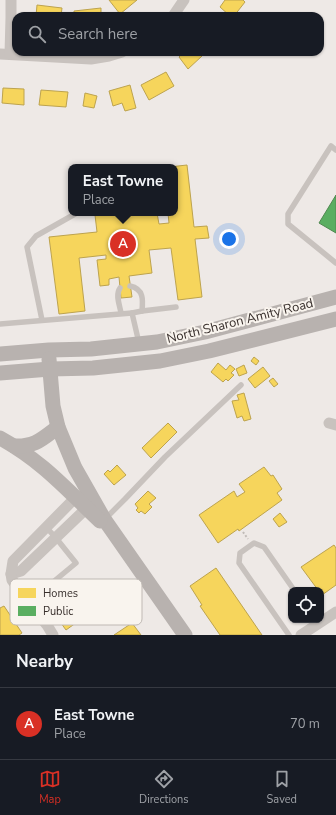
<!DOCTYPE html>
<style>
body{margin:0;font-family:"Nunito Sans",sans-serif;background:#20242c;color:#f1f3f6}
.controls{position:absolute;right:12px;bottom:12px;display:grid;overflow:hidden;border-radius:8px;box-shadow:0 1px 3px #0004}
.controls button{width:36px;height:36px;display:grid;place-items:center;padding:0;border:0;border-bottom:1px solid #363941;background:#171b24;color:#f1f3f6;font:20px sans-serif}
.you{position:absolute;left:229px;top:239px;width:14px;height:14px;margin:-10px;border:3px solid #fff;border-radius:50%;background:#1a73e8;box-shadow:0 0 0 6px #1a73e833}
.badge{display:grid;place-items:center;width:26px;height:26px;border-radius:50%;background:#d93025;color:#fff;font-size:13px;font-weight:700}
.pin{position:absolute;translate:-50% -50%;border:2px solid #fff;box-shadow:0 1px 4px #0006}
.popup{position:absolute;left:68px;top:164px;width:110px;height:52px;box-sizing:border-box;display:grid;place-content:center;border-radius:8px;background:#171b24;filter:drop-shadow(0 1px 3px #0005);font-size:13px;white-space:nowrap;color:#9ea1a6}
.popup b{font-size:15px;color:#f1f3f6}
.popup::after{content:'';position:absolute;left:50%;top:100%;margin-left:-8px;border:8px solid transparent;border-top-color:#171b24}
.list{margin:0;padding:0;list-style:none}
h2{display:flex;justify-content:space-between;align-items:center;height:52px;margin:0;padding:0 16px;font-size:17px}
h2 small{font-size:13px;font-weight:400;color:#9ea1a6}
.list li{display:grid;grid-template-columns:26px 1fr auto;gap:12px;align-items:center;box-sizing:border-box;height:72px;padding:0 16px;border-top:1px solid #363941}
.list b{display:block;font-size:15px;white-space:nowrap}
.list p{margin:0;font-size:13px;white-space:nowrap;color:#9ea1a6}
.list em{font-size:13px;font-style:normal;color:#9ea1a6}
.icon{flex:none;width:22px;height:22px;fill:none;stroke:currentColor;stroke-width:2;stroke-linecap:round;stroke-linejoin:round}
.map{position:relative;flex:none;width:336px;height:635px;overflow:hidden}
.search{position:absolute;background:#171b24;box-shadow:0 1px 3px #0004;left:12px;right:12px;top:12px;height:44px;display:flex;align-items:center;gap:10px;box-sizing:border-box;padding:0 14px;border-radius:12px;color:#9ea1a6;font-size:15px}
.sheet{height:124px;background:#171b24}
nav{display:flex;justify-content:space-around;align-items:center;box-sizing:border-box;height:56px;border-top:1px solid #363941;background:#171b24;font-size:11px;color:#9ea1a6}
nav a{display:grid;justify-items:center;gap:2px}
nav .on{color:#d93025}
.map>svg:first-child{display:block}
</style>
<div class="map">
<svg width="336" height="635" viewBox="0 0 336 635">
<rect width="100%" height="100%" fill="#eee9e6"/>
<g fill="#f6d55c" stroke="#bda34e">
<path d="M109,0H137L120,14Z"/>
<path d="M225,0H243L245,2L234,16H230L220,7Z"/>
<path d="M37,5L62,8L61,16H36Z"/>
<path d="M101,8V16H74V11Z"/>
<path d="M184,52H199L202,56L188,69L179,57Z"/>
<path d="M166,72L174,86L149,100L141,85Z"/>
<path d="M130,85L136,108L125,111L122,103L113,106L109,91Z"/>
<path d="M3,88L24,89V105L2,103Z"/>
<path d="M41,90L68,92L66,107L39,105Z"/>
<path d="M85,93L97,96L94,108L83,106Z"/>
<path d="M187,165L194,227L207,226L209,238L195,239L202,297L178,300L171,248L149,250L152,273L129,276L132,297L121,298L119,277L109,279V285L100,286L97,260L106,259V255L79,258L85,311L59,314L49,237L97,232L95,215L109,213H157L159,224L169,223L168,213H175V167H169Z"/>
<path d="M254,357L259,361L256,365L251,361Z"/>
<path d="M218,363L226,370L230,365L235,369L231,373L234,375L228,381L226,379L223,382L211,372Z"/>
<path d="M244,365L247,373L239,376L236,369Z"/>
<path d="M263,367L270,376L255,388L248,379Z"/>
<path d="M273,378L278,384L274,387L269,381Z"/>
<path d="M244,393L251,419L244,421L242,416L237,418L232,401L239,400L237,395Z"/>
<path d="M168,423L177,432L151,458L142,448Z"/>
<path d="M117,465L126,475L114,485L104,474L108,470L110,472Z"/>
<path d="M264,467L271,476L273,475L282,489L277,493L282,500L239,531L238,529L218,543L199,515L234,491L237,497L245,492L239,484Z"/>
<path d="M148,491L156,498L149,504L152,507L145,514L141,511L139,513L136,510L138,508L135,504Z"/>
<path d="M280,513L287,522L279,527L273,519Z"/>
<path d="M334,545L336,548V585L322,595L321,590H318L301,567Z"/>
<path d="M216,568L262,635H220L200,606L202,605L190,586Z"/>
<path d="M94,581L108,599L87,615L73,596Z"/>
<path d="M73,596L87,615L66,630L53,612Z"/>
<path d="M4,606L22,633L19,635H0V608Z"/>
<path d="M132,623L141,635H114Z"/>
</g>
<path fill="#5aae61" stroke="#508851" d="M336,195V233L319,223Z"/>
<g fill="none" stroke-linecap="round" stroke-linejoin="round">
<path stroke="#c0bbb7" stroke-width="2" stroke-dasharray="2 2" stroke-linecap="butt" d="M243,532L248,539"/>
<g stroke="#c8c2be" stroke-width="5.5">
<path d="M336,150L331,146L288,214V224L336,263"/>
<path d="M130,286C144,289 143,300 142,311L132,313"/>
<path d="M120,288C115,295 120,306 121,313"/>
<path d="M142,311L176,307"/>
<path d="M42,320L27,247L36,236L75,214"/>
<path d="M0,324L132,313L139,343"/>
<path d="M105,519L125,499L165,457L241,385"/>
<path d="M29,602L76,563L56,538L46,527"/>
<path d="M289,635L239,563L240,553L254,543L264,547L294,590"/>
</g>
<g stroke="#c8c2be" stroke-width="11">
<path d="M173,16L184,0"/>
<path d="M0,54L91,59L109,56L122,52"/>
<path d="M10,54L11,18V0"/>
<path d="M329,423L336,425"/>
<path d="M11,574L21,571L91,504"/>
<path d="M53,635L47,625L12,580L11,574L13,561L76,497"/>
<path d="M301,635L336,612"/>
</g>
<g stroke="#b8b2af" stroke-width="15">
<path d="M0,354L49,350L91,349L157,342L205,332L336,297"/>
<path d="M49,359L53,406L58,427L75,468L104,519L185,635"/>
<path d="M0,373L50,369L93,368L160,361L209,351L336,319"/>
<path d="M0,438C42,461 66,489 100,521"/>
<path d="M14,446C35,447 42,439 58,427"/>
</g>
</g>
<g text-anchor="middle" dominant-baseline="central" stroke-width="4" stroke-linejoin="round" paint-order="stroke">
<g font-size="13" fill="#382f2c" stroke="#f9f4ee">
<text transform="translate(240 321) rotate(-14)">North Sharon Amity Road</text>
</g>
</g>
<rect x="10" y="579" width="132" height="46" rx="6" fill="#f9f4ee" stroke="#bfb9b4" stroke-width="1"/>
<rect x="18" y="588" width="18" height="10" fill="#f6d55c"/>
<rect x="18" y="606" width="18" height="10" fill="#5aae61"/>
<g font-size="11" fill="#382f2c">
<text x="43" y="597">Homes</text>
<text x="43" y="615">Public</text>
</g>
</svg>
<div class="controls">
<button><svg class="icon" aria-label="locate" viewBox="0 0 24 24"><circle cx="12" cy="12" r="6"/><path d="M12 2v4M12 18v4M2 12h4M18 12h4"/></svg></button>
</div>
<div class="you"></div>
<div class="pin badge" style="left:123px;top:244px">A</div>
<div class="popup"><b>East Towne</b>Place</div>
<div class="search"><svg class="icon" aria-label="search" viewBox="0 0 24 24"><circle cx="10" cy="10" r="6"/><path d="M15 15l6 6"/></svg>Search here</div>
</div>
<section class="sheet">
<h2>Nearby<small></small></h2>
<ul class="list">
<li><span class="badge">A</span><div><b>East Towne</b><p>Place</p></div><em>70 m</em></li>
</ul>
</section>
<nav>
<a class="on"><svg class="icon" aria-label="map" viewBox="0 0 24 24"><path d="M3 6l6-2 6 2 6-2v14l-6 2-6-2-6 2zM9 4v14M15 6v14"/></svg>Map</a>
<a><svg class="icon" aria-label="directions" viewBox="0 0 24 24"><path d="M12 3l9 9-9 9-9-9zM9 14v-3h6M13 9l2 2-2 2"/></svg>Directions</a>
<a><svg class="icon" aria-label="saved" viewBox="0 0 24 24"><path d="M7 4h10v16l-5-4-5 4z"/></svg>Saved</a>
</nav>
